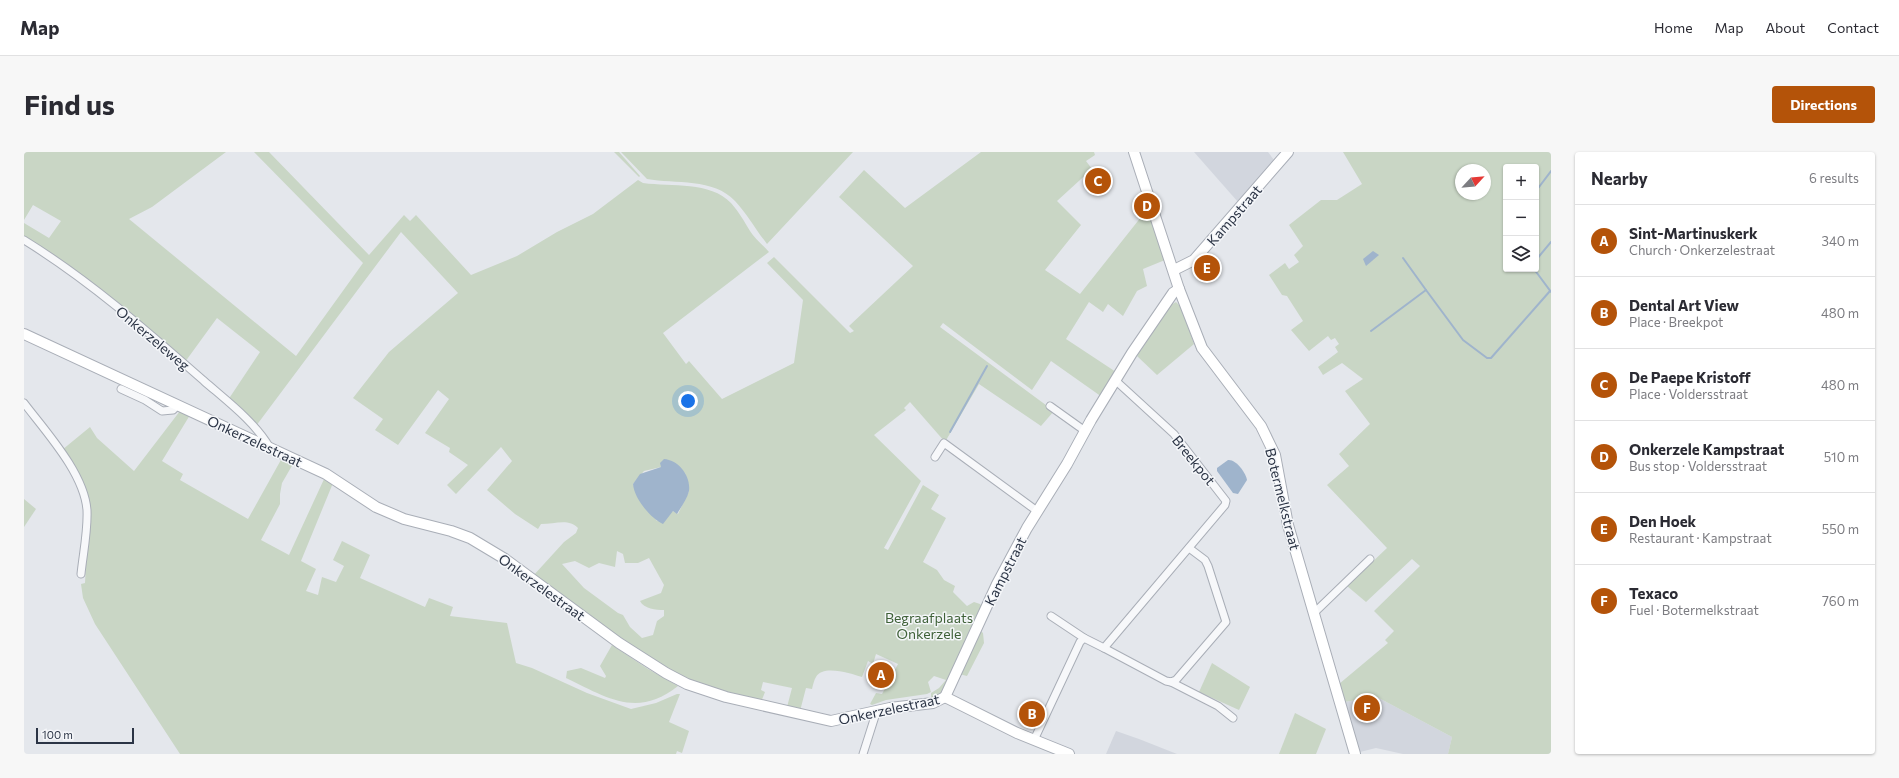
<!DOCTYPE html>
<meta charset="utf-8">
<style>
body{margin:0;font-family:Commissioner,sans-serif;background:#f7f7f7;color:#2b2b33}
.controls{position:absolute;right:12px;top:12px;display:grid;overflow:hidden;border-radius:4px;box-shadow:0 1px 3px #0004}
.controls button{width:36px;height:36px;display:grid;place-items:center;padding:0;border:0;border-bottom:1px solid #e1e1e2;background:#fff;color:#2b2b33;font:20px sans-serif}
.compass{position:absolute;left:1431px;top:12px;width:36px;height:36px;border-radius:50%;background:#fff;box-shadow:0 1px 3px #0004;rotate:64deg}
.scale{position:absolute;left:12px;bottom:10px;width:98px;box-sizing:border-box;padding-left:4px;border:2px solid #2b3445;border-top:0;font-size:11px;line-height:14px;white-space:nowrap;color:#2b3445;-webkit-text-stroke:3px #f4f6f9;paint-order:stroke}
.you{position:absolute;left:664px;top:249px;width:14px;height:14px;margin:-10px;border:3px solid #fff;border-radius:50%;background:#1a73e8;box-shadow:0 0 0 6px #1a73e833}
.badge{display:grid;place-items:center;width:26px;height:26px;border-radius:50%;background:#b45309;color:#fff;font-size:13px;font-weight:700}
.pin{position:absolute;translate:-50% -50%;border:2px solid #fff;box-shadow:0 1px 4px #0006}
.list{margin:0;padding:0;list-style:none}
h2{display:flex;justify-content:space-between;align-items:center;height:52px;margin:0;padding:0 16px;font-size:17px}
h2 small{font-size:13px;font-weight:400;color:#7c7c81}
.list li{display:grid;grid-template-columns:26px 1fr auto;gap:12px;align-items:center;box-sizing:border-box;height:72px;padding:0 16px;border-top:1px solid #e1e1e2}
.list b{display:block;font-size:15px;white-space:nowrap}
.list p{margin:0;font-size:13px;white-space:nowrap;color:#7c7c81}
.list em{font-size:13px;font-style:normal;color:#7c7c81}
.icon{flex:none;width:22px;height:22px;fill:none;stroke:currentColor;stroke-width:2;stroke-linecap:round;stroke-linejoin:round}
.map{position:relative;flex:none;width:1527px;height:602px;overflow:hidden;border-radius:4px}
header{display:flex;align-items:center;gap:24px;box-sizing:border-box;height:56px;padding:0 20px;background:#fff;border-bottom:1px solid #e1e1e2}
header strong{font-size:19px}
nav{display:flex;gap:22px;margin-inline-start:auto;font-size:14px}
.intro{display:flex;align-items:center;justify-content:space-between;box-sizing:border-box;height:96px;padding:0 24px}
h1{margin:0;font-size:28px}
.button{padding:10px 18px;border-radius:4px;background:#b45309;color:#fff;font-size:14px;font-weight:700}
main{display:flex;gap:24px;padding:0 24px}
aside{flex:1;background:#fff;border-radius:4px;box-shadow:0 1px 3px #0004}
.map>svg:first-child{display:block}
</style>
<header>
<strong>Map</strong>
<nav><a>Home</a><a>Map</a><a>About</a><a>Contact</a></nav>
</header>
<div class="intro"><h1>Find us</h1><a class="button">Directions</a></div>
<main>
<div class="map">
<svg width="1527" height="602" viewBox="0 0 1527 602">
<rect width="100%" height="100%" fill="#e4e7ec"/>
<g fill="#d2d6de">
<path d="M1170,0H1244L1250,8L1214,50Z"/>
<path d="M1353,545L1428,585L1424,602H1379L1352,596L1336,600L1320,550Z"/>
<path d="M1092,579L1115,587L1153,602H1082Z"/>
</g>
<g fill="#c9d6c5" fill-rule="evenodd">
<path d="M0,0H202L128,55L105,67L272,204L339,111L230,0H245L345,103L380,63L386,69L392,63L447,123L493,104L533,80L569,62L614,28L619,31C648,35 686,29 707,51C715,60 720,69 726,79C731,87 739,93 745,100L639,181L662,212L665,209L698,247L770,211L779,148L743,111L750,105L826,181L830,179L825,174L889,114L815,45L840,18L881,56L957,0H1070L1071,3L1062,9L1068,17L1033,49L1057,73L1021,118L1056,142L1125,55L1141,108L1119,117L1123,134L1113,139L1099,164L1084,152L1079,160L1065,150L1042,187L1092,220L1078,245L1027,209L1008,238L919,171L916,175L1030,259L1017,274L955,232L921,290L886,250L880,256L882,258L850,283L897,329L860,396L864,398L899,333L915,343L907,357L922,366L899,410L913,418L920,428L931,434L929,440L943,454L950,450L956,452L959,456L952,474L959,481L960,491L943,524L935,522L924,545L907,546V541L915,536L922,528L910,524L904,530L907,540L903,542L862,548L848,553L846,552L852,541L858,542L874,512L852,502L849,512L844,509L838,525C828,522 799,512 792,525C790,528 789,533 788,537L782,536L776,559L763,555L768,536L739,530L737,538L741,540L737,550L650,525L509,424L540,390L552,381L554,376C545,366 531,372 517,372L514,377L491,362L463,338L488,309L477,295L432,342L423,333L444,313L425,300L426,296L401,281L425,247L414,238L374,293L351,278L359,267L329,246L365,200L434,141L377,80L232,274L204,248L236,200L193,166L161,210L0,86V71L25,86L37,69L9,53L0,68ZM637,315L661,321L665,339L654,362L649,359L633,369L613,343L609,332L620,319ZM593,399L599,402L601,411H614L625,406L640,433L637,441L616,449C620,457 632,458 640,458V464L633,469L629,483L618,486L606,475L599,463L594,461L560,436L538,412L551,409L565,416L575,411L591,415Z"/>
<path d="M590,0H595L616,24L615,25Z"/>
<path d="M597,0H829L743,92C732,78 723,62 711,49C690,26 651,32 623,27Z"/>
<path d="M1319,0H1527V602H1424L1428,585L1353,545L1320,550L1315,532L1364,491L1361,488L1370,479L1350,459L1396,414L1388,407L1342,450L1323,434L1363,396L1303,333L1325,314L1315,302L1346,272L1321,239L1339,227L1318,211L1299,223L1294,215L1314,200L1311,195L1315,192L1311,186L1307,188L1304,184L1285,199L1267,178L1279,169L1263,144L1258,143L1245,123L1261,111L1265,117L1275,110L1270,103L1279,94L1265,73L1297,48H1313L1338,32ZM1482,15H1512V117H1482ZM1437,18H1461V42H1437Z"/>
<path d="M1152,150L1157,155L1170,192L1133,223L1113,204L1147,153Z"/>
<path d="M156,259L166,263L138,309L159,322L156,328L224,367L258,306L269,312L258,331L256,342V352L237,388L265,403L301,325L309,331L277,409L292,417L282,439L294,443L298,425L312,430L320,414L309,408L318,389L346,403L336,426L401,455L405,446L429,455L426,464L483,471L492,511L508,516L563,541L607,557L632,551L653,542H656L645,570L665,579L658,601L653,599L652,602H156L71,472L59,446L57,432L61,431L65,352L38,298L66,275L73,286L110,319Z"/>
<path d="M0,347L12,357L0,375Z"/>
<path d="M588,493L624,517L654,534C613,567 582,545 542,526L543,519L557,516L581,526L582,524L576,514Z"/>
<path d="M1188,511L1226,535L1215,558L1175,540Z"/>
<path d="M1271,561L1302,577L1292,602H1255Z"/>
</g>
<g fill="#9fb4cc">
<path d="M1349,99L1355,103L1342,114L1339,107Z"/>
<path d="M640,307C654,308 667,323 665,339C663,347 657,355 653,362L649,359L639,372C626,366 610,346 609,332L616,322L637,315L636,311Z"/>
<path d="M1204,308C1212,307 1222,321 1223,328L1214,342L1209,341L1193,319V316Z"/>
</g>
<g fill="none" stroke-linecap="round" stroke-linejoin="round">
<g stroke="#9fb4cc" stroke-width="2">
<path d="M1512,39L1527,19"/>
<path d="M1482,76L1481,80L1482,82"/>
<path d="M1379,106L1402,138"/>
<path d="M1512,108L1527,90"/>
<path d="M1510,117L1527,140"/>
<path d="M1347,179L1402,138L1439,188L1463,206H1467L1526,139"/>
<path d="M926,280L963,214"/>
</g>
<g stroke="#a9aeb7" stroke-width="9">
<g id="street">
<path d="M0,88C65,128 123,179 180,229C203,249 231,270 246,296"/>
<path d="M97,237L121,248L138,259L149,258L154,253"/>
<path d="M0,251C22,280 60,321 63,358C64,379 59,402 57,422"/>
<path d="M1026,254L1061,279"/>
<path d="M911,305L920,291L1013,359"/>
<path d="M1290,461L1346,407"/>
<path d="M1027,464L1060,486"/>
<path d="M1080,496L1142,529L1147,530L1152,528L1202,470L1184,414L1181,408L1165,396"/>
<path d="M1147,530L1194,554L1209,566"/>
<path d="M1010,588L1056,490L1060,486L1080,496L1201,353L1202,349L1150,282L1091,228"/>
<path d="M839,602L853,558"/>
</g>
</g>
<g stroke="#a9aeb7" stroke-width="12">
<g id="secondary">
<path d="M1110,0L1155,137L1178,196L1237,274L1251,303L1264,373L1331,602"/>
<path d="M1150,118L1170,108L1264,0"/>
<path d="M0,182L302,322L352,355L380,367L427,379L446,386L481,407L595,491L642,521L663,532L702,545L807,569L866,556L909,551L921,545"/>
<path d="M921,545L973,432L1003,376L1043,312L1067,268L1108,201L1149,141L1155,137"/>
<path d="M921,545L993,581L1045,602"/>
</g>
</g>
<use href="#street" stroke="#f7f8fa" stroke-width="7"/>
<use href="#secondary" stroke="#fff" stroke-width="10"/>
</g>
<g text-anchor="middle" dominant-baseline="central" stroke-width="3" stroke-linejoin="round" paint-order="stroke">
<g font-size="14" fill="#2b3445" stroke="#f4f6f9">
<text transform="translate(1210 63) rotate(-49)">Kampstraat</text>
<text transform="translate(129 186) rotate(40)">Onkerzeleweg</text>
<text transform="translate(231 289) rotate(25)">Onkerzelestraat</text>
<text transform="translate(1170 308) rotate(51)">Breekpot</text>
<text transform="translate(1259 347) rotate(76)">Botermelkstraat</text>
<text transform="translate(981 419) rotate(-63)">Kampstraat</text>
<text transform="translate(518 435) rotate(36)">Onkerzelestraat</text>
<text transform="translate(865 557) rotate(-12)">Onkerzelestraat</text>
</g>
<g font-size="14" fill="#3f6138" stroke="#f4f6f9">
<text x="905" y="465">Begraafplaats<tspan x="905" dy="16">Onkerzele</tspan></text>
</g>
</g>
</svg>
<div class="controls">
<button>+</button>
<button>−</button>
<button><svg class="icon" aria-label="layers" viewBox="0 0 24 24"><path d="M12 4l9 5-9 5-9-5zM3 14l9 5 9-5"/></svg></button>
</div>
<svg class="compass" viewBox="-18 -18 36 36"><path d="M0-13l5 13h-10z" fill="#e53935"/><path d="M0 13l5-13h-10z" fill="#7c7c81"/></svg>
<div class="scale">100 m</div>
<div class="you"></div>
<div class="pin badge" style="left:857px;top:523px">A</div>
<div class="pin badge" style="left:1008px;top:562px">B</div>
<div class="pin badge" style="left:1074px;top:29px">C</div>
<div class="pin badge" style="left:1123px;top:54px">D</div>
<div class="pin badge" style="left:1183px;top:116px">E</div>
<div class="pin badge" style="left:1343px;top:556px">F</div>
</div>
<aside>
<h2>Nearby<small>6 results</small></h2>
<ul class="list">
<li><span class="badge">A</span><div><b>Sint-Martinuskerk</b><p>Church · Onkerzelestraat</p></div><em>340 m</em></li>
<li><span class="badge">B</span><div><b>Dental Art View</b><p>Place · Breekpot</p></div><em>480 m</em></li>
<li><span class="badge">C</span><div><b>De Paepe Kristoff</b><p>Place · Voldersstraat</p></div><em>480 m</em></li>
<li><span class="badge">D</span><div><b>Onkerzele Kampstraat</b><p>Bus stop · Voldersstraat</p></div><em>510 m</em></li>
<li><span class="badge">E</span><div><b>Den Hoek</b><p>Restaurant · Kampstraat</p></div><em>550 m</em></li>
<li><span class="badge">F</span><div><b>Texaco</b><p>Fuel · Botermelkstraat</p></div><em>760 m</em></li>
</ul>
</aside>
</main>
